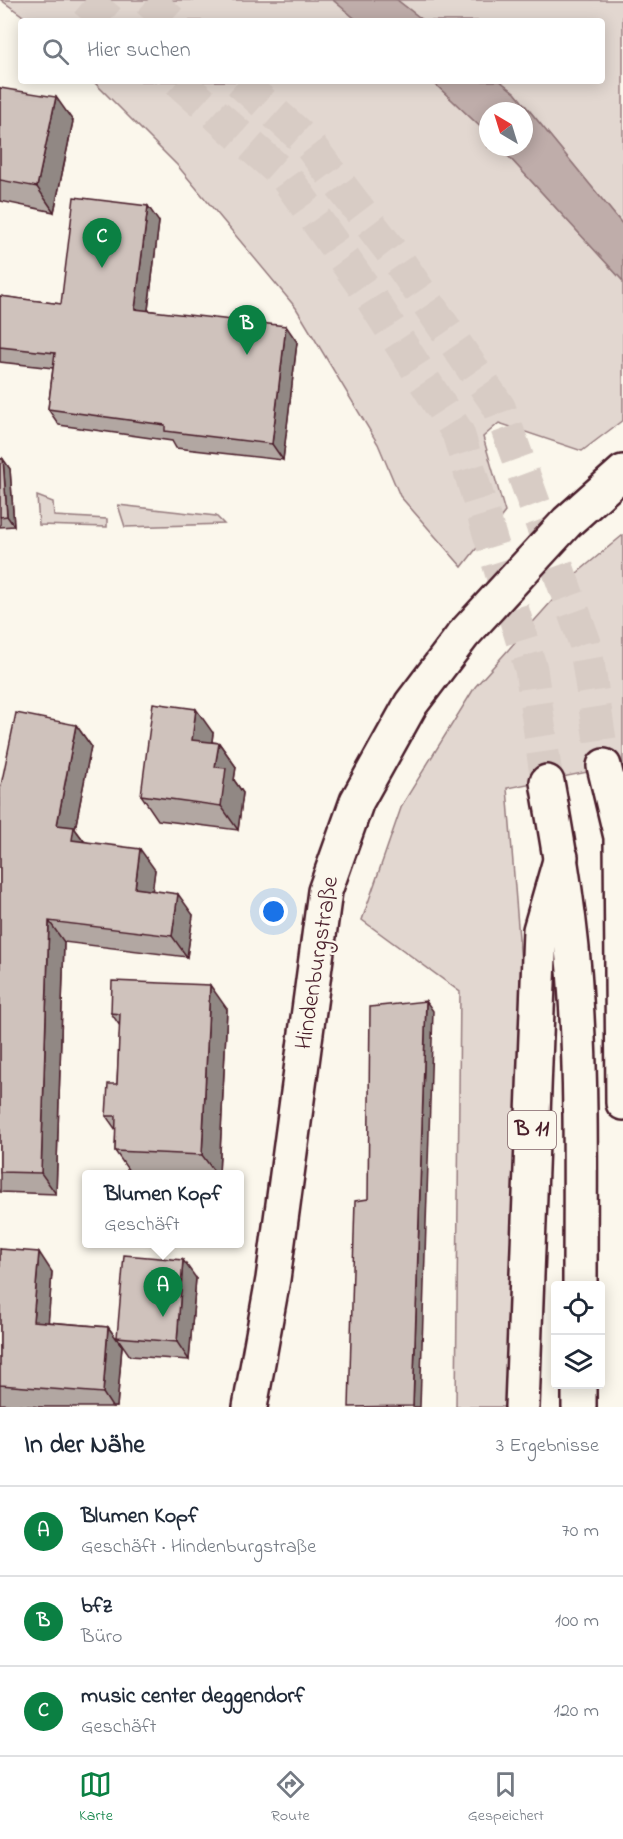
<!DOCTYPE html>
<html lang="de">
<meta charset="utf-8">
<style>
body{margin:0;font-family:"Indie Flower",sans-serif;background:#f6f6f7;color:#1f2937}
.controls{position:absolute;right:18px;bottom:18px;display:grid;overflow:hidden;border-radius:6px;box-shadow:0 3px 15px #0003}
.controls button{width:54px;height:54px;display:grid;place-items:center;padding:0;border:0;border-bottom:2px solid #e0e1e3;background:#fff;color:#1f2937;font:30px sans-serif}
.compass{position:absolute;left:479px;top:102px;width:54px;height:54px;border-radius:50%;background:#fff;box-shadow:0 3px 15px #0003;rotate:322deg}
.you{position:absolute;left:274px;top:912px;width:21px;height:21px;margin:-15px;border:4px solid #fff;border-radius:50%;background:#1a73e8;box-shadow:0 0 0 9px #1a73e833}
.badge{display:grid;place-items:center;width:39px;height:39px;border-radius:50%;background:#0b8043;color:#fff;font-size:20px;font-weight:700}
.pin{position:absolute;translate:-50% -50px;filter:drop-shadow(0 2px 3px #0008)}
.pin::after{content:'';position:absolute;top:32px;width:21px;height:18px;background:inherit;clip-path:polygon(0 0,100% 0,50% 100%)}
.popup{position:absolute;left:82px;top:1170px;width:162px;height:78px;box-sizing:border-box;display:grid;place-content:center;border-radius:6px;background:#fff;filter:drop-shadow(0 2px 4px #0005);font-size:20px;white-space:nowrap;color:#747a83}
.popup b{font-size:22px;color:#1f2937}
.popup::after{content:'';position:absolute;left:50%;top:100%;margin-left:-12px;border:12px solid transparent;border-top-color:#fff}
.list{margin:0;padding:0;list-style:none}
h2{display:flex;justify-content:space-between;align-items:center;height:78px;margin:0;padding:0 24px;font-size:26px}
h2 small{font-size:20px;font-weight:400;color:#747a83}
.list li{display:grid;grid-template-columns:39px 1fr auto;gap:18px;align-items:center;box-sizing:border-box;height:90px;padding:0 24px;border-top:2px solid #e0e1e3}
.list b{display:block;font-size:22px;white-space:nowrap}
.list p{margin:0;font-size:20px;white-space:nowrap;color:#747a83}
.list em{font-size:20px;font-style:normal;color:#747a83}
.icon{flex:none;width:33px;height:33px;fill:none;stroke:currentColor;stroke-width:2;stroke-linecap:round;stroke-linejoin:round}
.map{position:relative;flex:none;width:623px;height:1407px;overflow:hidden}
.search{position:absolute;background:#fff;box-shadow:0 3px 15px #0003;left:18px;right:18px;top:18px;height:66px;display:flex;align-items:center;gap:15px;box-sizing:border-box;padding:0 21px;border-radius:6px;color:#747a83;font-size:22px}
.sheet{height:348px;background:#fff}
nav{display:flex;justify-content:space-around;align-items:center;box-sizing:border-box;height:84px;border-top:2px solid #e0e1e3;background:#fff;font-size:16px;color:#747a83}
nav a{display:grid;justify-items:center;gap:3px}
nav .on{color:#0b8043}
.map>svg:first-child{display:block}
</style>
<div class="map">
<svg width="623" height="1407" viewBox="0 0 623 1407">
<rect width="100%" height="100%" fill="#fbf7ec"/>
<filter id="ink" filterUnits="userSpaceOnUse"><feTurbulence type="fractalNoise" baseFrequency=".0167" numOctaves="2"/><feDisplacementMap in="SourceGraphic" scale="12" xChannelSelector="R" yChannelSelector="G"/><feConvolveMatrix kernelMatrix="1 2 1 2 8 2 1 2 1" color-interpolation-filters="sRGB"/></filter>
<g filter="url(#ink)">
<g fill="#e2d7d0" stroke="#967b7e" stroke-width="1.5">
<path d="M1,0H333L358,21H30Z"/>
<path d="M397,0H623V225L515,93L500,81H602V21H424Z"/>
<path d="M93,81H432L488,134V147H500L623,281V420L582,451L499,423L483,437L505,512L462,567L400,496L378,444L296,308L177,165Z"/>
<path d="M37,496L53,502L54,516L107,519V527L39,525Z"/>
<path d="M118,505L216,516L224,524L125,527Z"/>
<path d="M623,535V765L507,788L527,1038L508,1407H456L460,992L362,920L402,805L475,687L577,573Z"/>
</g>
<g fill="#bfadaa" stroke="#907477" stroke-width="1.5">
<path d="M333,0H397L424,21H358Z"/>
<path d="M432,81H500L515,93L623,225V281L500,147H524V111H488V134Z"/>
</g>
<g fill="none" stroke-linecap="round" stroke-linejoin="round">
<g stroke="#d8ccc5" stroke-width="33" stroke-dasharray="33 16" stroke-linecap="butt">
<path d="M85,0L110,21"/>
<path d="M148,0L171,21"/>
<path d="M178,81L285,176L366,290L458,433L531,669L547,782"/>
<path d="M239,81L307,142L400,263L499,407L585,643L604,766"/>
</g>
<g stroke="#4a1f2b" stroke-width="38">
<path id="minor" d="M250,1407L273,1279L325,891L357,801L411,704L463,635L567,522L623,472"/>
</g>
<g stroke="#4a1f2b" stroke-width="38">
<g id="highway">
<path d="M604,766L621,837L623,1103"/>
<path d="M547,782C560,854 572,926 576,999C582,1094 580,1190 580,1286"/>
<path d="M522,1407L540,930L561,857"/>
<path d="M579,1407V1384"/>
</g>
</g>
<use href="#minor" stroke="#fbf7ec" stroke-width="33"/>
<use href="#highway" stroke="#fbf7ec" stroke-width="33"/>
</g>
<g fill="#b2a7a2" stroke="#4a1f2b" stroke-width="1.5">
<path d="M0,88L73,121L54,212L0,201Z"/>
<path d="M159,222L148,310L297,342L283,460L176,448L172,441L59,425L48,409L53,368L0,362V296L61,304Z"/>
<path d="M0,459H3L10,469L14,526L0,527Z"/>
<path d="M76,725L91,746L75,829L84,841L155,870L152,890L193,915L187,957L64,942L56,1194L0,1192V790Z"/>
<path d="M213,733L212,742L219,743L236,767L234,780L243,793L238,830L158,820L141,795Z"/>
<path d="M227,1009L219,1174H131L115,1151L116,1130L106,1116L117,1084L120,1026L111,1013Z"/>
<path d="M0,1249L52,1272L48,1322L108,1327L122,1346L117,1407H41L0,1404Z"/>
<path d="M196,1278L189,1360L130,1356L117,1337Z"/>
</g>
<g fill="#918884" stroke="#4a1f2b" stroke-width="1.5">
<path d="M56,97L73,121L54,212L37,187Z"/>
<path d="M148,206L159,222L146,325L135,309Z"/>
<path d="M286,326L297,342L283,460L272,444Z"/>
<path d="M3,459L10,469L14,526L7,516Z"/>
<path d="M196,709L213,733L209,764L192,740Z"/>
<path d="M76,725L91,746L75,829L89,848L87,861L57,825Z"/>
<path d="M219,743L236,767L234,780L243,793L238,830L221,806L215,767Z"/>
<path d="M140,849L155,870L150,909L135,888Z"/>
<path d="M178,894L193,915L187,957L172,936Z"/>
<path d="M49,921L64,942L56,1194L41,1173Z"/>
<path d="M210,985L227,1009L219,1174H216L202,1155Z"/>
<path d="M426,1001L433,1011L420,1407H413Z"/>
<path d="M39,1252L52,1272L47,1340L33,1321Z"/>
<path d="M183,1260L196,1278L189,1360L177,1342Z"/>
<path d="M108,1327L122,1346L117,1407H112L103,1393Z"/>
</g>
<g fill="#cfc2bc" stroke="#4a1f2b" stroke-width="1.5">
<path d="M0,88L56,97L37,187L0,180Z"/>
<path d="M74,197L148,206L135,309L286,326L272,444L165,431V425L48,409L55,353L0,347V296L61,304Z"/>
<path d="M0,459H3L7,516L0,517Z"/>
<path d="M153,703L196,709L192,740L219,743L215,767L226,768L221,806L141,795Z"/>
<path d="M16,713L76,725L57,825L74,827L72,840L140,849L135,888L178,894L172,936L49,921L41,1173L0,1172V790Z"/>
<path d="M112,981L210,985L202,1155L115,1151L116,1116H106L108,1084H117L120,1014L111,1013Z"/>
<path d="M426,1001L413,1406L349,1407L355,1201L368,1199L370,1007Z"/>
<path d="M0,1249L39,1252L33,1321L108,1327L103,1393L0,1385Z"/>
<path d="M124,1255L183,1260L177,1342L117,1337Z"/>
</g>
</g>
<g text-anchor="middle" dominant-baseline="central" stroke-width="5" stroke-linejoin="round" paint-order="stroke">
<rect fill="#fbf7ec" stroke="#7f6065" stroke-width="1.5" x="508" y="1111" width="48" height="38" rx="4.5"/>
<g font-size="22" font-weight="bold" fill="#4a1f2b">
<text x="532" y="1130">B 11</text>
</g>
<g font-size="24" fill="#4a1f2b" stroke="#fbf7ec">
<text transform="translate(318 963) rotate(-81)">Hindenburgstraße</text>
</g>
</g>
</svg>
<div class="controls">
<button><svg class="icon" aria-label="locate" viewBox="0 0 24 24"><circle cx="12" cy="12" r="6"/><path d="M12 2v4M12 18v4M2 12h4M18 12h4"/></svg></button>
<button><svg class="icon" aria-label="layers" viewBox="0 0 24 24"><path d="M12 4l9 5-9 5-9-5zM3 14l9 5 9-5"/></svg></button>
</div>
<svg class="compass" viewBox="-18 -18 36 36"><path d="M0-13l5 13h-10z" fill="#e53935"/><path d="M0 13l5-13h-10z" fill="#747a83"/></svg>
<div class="you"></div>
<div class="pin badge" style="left:163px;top:1317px">A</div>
<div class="popup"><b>Blumen Kopf</b>Geschäft</div>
<div class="pin badge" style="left:247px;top:355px">B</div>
<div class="pin badge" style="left:102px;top:268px">C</div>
<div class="search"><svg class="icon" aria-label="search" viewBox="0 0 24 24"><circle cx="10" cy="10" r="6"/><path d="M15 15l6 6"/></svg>Hier suchen</div>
</div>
<section class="sheet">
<h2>In der Nähe<small>3 Ergebnisse</small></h2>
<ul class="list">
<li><span class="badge">A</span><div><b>Blumen Kopf</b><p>Geschäft · Hindenburgstraße</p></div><em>70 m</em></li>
<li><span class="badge">B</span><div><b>bfz</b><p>Büro</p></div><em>100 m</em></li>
<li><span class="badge">C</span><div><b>music center deggendorf</b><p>Geschäft</p></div><em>120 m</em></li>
</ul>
</section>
<nav>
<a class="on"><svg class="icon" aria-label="map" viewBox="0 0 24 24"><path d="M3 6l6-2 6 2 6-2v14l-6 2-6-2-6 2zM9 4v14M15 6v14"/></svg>Karte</a>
<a><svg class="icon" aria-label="directions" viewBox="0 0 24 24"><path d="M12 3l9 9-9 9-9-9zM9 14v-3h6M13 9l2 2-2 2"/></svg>Route</a>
<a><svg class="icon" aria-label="saved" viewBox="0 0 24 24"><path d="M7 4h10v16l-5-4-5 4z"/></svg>Gespeichert</a>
</nav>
